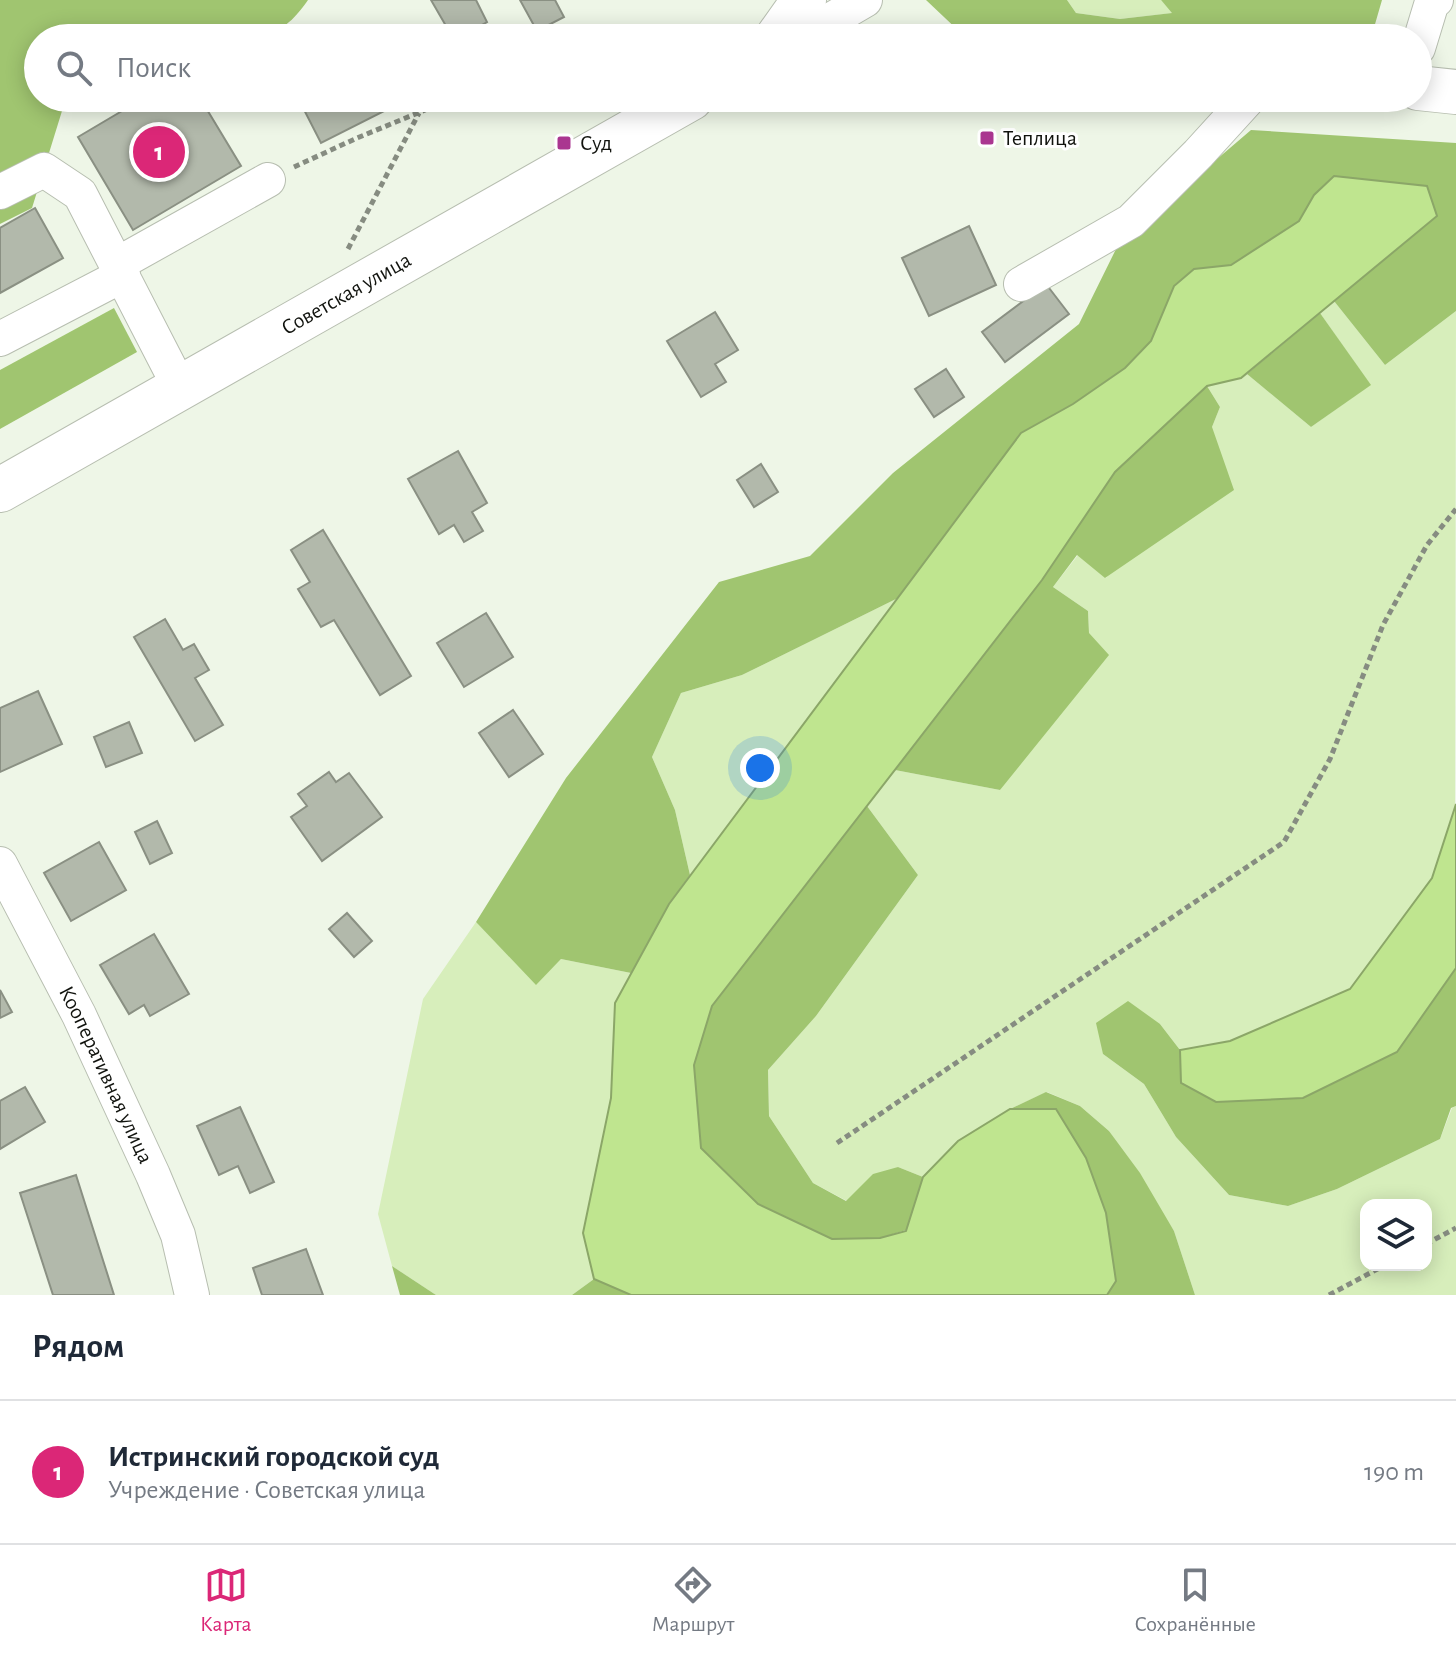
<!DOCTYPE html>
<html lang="ru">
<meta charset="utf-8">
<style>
body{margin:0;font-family:"Alegreya Sans",sans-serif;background:#f2f2f3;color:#1f2937}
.controls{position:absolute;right:24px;bottom:24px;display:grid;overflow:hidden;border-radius:16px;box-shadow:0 4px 20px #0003}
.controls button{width:72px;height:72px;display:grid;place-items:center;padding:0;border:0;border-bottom:2px solid #e0e1e3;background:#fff;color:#1f2937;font:40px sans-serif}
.you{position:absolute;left:760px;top:768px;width:28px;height:28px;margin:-20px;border:6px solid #fff;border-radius:50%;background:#1a73e8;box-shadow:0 0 0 12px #1a73e833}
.badge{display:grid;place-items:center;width:52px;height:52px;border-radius:50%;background:#db2777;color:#fff;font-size:26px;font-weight:700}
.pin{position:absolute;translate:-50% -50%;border:4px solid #fff;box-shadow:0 2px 8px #0006}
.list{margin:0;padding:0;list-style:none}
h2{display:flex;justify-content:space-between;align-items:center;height:104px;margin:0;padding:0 32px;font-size:34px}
h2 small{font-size:26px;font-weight:400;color:#747a83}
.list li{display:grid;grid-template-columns:52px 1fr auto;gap:24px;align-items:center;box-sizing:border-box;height:144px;padding:0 32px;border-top:2px solid #e0e1e3}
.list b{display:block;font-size:30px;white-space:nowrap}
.list p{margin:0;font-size:26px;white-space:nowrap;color:#747a83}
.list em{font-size:26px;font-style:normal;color:#747a83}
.icon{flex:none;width:44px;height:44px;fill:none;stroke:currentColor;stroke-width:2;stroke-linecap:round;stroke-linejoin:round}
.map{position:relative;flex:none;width:1456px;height:1295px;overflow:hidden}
.search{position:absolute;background:#fff;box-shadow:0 4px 20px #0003;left:24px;right:24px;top:24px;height:88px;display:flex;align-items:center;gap:20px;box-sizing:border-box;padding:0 28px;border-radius:44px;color:#747a83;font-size:30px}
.sheet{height:248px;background:#fff}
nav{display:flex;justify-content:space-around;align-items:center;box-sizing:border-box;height:112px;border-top:2px solid #e0e1e3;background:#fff;font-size:22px;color:#747a83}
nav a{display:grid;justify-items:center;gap:4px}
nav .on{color:#db2777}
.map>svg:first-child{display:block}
</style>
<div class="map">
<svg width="1456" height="1295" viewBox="0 0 1456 1295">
<rect width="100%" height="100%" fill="#eef6e7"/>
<g fill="#d7eebb" fill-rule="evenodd">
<path d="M1067,0H1161L1173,13L1120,19L1076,13Z"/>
<path d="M1334,301L1385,365L1456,311L1455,809L1432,878L1350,989L1230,1041L1180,1050L1160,1024L1103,1054L1144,1084L1176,1137L1229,1195L1288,1206L1337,1189L1440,1139L1452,1108L1456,1106V1295H1195L1174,1231L1109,1131L1080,1106L1047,1092L1010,1109L958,1141L923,1177L898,1167L847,1201L813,1183L769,1116L768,1070L816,1016L918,875L867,806L895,770L1000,790L1089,633L1088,611L1053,587L1078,555L1106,578L1212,427L1220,407L1207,386L1241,378L1247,374L1311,427L1370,385L1320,313ZM1366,1205H1426V1265H1366Z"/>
<path d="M898,598L690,875L675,810L652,757L681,693L742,675Z"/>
<path d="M476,922L536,984L561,959L631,973L615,1003L611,1098L583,1233L594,1279L572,1295H436L392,1266L378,1214L423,999Z"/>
</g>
<g fill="#a0c570">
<path d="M0,0H308C299,13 286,29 269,33C242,38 205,32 179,26L159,38H38V98H66L32,208L0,224Z"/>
<path d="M926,0H1067L1076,13L1120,19L1172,13L1161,0H1382L1371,38H975L963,35Z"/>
<path d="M1251,130L1456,143V311L1385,365L1334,301L1437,216L1314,195L1300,221L1231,265L1193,270L1174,286L1151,341L1125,368L1073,404L1021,433L898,598L742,675L681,693L652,757L675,810L690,875L669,904L631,973L561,959L536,985L476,922L566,778L719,582L810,556L893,473L1079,324L1119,243Z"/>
<path d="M114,308L137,352L0,429V370Z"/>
<path d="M1320,313L1371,385L1311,427L1247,374Z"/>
<path d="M1207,386L1220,407L1212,427L1234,490L1105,578L1077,555L1053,587L1088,611L1089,633L1109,655L1000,790L895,770L1042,580L1115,472Z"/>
<path d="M867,806L918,875L816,1016L768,1070L769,1116L813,1183L846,1201L873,1174L898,1167L923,1177L906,1230L880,1238L832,1240L758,1204L701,1148L694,1065L712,1006Z"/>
<path d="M1456,968V1106L1451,1108L1440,1139L1337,1189L1288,1206L1229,1195L1176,1137L1144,1084L1103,1054L1096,1023L1128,1001L1160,1024L1180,1050L1181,1083L1397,1052Z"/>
<path d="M1046,1092L1080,1106L1109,1131L1140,1173L1174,1231L1195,1295H1107L1116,1281L1056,1109H1010Z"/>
<path d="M392,1266L436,1295H400Z"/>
<path d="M594,1279L631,1295H572Z"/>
</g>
<g fill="#bfe58f" stroke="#8ba668" stroke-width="2">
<path d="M1334,176L1427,186L1437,216L1241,378L1207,386L1115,472L1042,580L712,1006L694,1065L701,1148L758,1204L832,1239L880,1238L906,1231L923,1177L958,1141L1010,1109H1056L1086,1158L1106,1213L1116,1281L1107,1295H631L594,1279L583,1233L611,1098L615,1003L669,904L1021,433L1073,404L1125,368L1151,341L1174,286L1194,269L1231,265L1299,221L1314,195Z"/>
<path d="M1456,804V968L1397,1052L1303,1098L1216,1102L1181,1083L1180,1050L1230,1041L1350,989L1432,878Z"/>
</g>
<g fill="#b2b9ab" stroke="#8a9083" stroke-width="2">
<path d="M431,0H476L487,22L459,38H453Z"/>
<path d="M520,0H555L564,17L537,31Z"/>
<path d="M144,98H200L241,166L133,230L78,137Z"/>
<path d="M298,98H407L408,99L321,143Z"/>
<path d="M35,208L63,258L0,293V228Z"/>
<path d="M969,226L996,285L929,316L902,258Z"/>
<path d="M1046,284L1069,314L1005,362L982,332Z"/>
<path d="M715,312L738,350L715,364L726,382L701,397L667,341Z"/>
<path d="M946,369L964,397L934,417L915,389Z"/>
<path d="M458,451L487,503L472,512L483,531L464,542L454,525L439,534L408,479Z"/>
<path d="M761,464L778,492L754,507L737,480Z"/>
<path d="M323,530L411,676L380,695L334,620L321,627L298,589L310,582L291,550Z"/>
<path d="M486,613L513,657L464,687L437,643Z"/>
<path d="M165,619L183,650L194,644L209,670L195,678L223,725L195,741L134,637Z"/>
<path d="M38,691L62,744L0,772V708Z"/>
<path d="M513,710L543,754L509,777L479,733Z"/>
<path d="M129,722L142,753L106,767L94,737Z"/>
<path d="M329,772L336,782L349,773L382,817L322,861L291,817L307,806L298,794Z"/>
<path d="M157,821L172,853L150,864L135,832Z"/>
<path d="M99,842L126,890L71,921L44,873Z"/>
<path d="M347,913L372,941L354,957L329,929Z"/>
<path d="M154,934L189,994L150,1016L144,1005L129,1014L100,965Z"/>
<path d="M0,990L12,1012L0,1018Z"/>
<path d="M25,1087L45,1122L0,1149V1101Z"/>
<path d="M240,1107L274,1182L250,1193L238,1166L219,1175L197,1126Z"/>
<path d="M76,1175L114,1295H53L20,1193Z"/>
<path d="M306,1249L323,1295H262L253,1268Z"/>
</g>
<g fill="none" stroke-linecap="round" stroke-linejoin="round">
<g stroke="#b7beb0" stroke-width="36">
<g id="minor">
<path d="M800,38L865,0"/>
<path d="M1418,48L1432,2L1436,0"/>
<path d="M0,192L44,170L80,194L180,388"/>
<path d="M116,265L268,180"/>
<path d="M1021,284L1131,221L1198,154L1249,98"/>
<path d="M0,339L123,275"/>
<path id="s1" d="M0,864L79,1015L153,1175L178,1235L192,1295"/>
</g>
</g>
<g stroke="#b7beb0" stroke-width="46">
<g id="major">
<path d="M777,38L804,0"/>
<path d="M1418,88L1456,92"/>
<path id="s2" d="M0,490L691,98"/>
</g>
</g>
<g stroke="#868c81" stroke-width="5" stroke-dasharray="6 4" stroke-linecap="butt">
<path d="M294,167L357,138L454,98"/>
<path d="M348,249L419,113"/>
<path d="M837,1143L1284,842L1330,759L1383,625L1427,545L1456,509"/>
<path d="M1426,1244L1456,1228"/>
<path d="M1329,1295L1385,1265"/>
</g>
<use href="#minor" stroke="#fff" stroke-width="34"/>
<use href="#major" stroke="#fff" stroke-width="44"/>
</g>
<g fill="#aa3690" stroke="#fff" stroke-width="3">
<rect x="979" y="130" width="16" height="16" rx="4"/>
<rect x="556" y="135" width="16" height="16" rx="4"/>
</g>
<g text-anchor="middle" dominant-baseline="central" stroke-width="6" stroke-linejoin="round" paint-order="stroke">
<g font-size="22" fill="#11130e" stroke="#fff" text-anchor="start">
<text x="1003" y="138">Теплица</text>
<text x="580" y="143">Суд</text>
</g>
<g font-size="22" fill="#11130e" stroke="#fff">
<text stroke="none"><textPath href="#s2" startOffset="398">Советская улица</textPath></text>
<text stroke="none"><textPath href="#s1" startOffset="236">Кооперативная улица</textPath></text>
</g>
</g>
</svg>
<div class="controls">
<button><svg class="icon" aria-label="layers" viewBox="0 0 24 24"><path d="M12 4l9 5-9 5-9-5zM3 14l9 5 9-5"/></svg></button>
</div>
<div class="you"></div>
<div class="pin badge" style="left:159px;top:152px">1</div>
<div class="search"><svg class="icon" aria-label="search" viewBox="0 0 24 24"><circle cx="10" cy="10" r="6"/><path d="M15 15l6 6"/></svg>Поиск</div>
</div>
<section class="sheet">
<h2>Рядом<small></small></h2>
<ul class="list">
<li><span class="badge">1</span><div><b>Истринский городской суд</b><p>Учреждение · Советская улица</p></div><em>190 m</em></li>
</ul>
</section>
<nav>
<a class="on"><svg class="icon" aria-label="map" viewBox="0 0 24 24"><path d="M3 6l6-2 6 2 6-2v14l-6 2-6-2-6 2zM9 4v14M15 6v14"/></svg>Карта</a>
<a><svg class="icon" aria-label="directions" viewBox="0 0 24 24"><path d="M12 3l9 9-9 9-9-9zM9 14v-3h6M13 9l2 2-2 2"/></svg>Маршрут</a>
<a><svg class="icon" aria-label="saved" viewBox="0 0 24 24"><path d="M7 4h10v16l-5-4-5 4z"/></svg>Сохранённые</a>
</nav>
